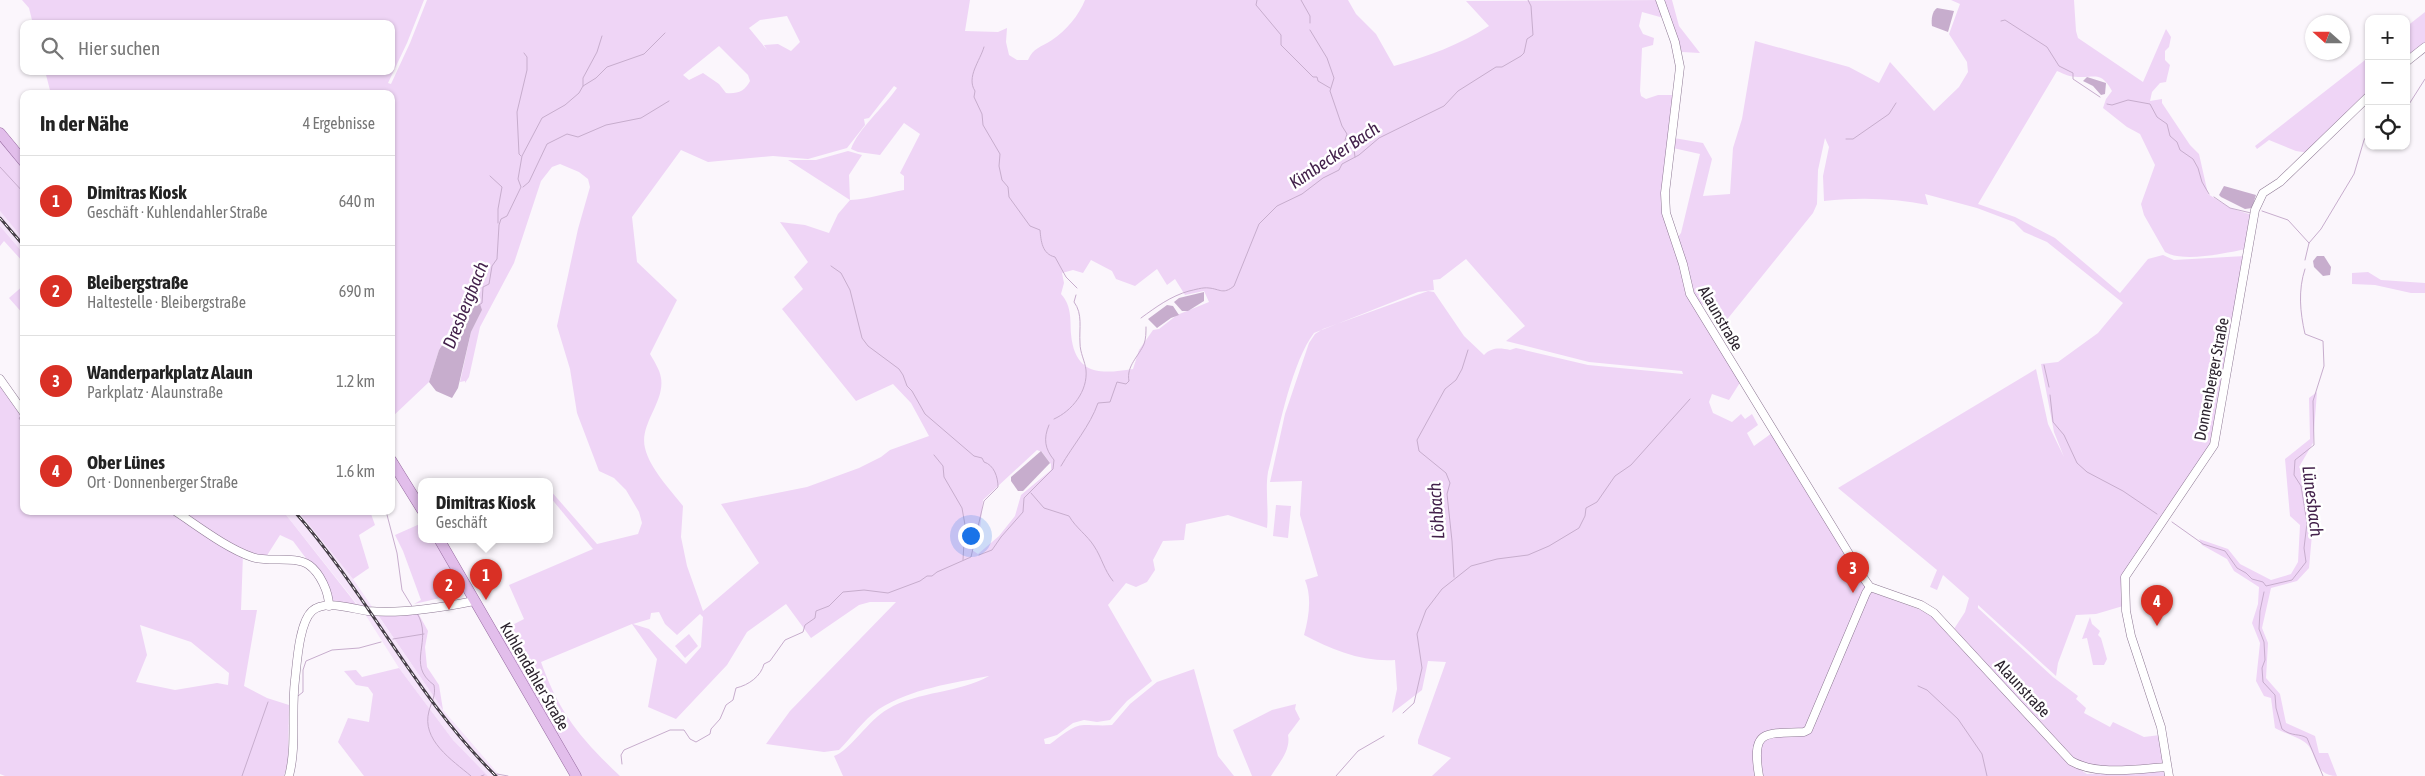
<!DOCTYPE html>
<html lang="de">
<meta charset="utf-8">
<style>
body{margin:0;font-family:"Asap Condensed",sans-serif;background:#f2f2f2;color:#222}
.controls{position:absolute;right:15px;top:15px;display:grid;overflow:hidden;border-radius:10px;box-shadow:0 1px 4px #0004}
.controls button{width:45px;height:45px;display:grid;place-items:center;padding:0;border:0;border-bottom:1px solid #e0e0e0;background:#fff;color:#222;font:25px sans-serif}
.compass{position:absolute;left:2305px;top:15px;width:45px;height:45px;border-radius:50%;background:#fff;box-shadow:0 1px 4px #0004;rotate:291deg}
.you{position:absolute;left:970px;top:535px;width:18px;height:18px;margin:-12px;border:4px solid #fff;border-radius:50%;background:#1a73e8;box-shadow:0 0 0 8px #1a73e833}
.badge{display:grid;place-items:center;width:32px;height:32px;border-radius:50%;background:#d93025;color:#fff;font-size:16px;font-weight:700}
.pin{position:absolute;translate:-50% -41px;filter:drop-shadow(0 1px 2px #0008)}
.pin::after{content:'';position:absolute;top:26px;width:18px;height:15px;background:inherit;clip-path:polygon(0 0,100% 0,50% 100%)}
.popup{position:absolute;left:418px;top:478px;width:135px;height:65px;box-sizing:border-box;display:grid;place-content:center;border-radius:10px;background:#fff;filter:drop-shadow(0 1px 4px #0005);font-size:16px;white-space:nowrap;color:#767676}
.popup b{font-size:19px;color:#222}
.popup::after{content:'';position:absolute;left:50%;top:100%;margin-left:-10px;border:10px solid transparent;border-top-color:#fff}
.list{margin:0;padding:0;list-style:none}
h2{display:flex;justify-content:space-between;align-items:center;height:65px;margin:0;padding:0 20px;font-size:21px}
h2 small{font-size:16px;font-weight:400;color:#767676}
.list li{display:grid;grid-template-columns:32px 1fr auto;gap:15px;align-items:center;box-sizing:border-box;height:90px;padding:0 20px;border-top:1px solid #e0e0e0}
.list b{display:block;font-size:19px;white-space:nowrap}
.list p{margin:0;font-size:16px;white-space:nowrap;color:#767676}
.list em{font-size:16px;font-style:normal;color:#767676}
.icon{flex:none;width:28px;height:28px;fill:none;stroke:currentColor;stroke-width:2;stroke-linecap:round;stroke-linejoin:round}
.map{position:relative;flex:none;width:2425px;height:776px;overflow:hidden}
.search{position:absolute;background:#fff;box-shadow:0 1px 4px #0004;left:20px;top:20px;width:375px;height:55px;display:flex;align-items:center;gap:12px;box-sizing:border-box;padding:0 18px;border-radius:10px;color:#767676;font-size:19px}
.panel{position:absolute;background:#fff;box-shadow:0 1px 4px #0004;left:20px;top:90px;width:375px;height:425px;border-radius:10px}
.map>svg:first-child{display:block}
</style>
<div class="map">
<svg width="2425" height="776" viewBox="0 0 2425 776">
<rect width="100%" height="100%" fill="#fbf6fc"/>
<g fill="#f6e5fb">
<path d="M0,211L24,240V254L0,226Z"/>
<path d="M283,511H298L353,579L443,710L500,776H488L453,740L399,668L365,614Z"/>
</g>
<g fill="#efd5f6" fill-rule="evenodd">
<path d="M22,0H424L407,43L388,83L391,84L410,43L427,0H970L965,31L998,32L1007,28L1006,42L1009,55L1017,60H1028C1033,48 1041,47 1052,40C1066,31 1079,15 1085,0H1348L1356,14L1376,34L1394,66C1428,56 1460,45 1489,26L1466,1L1672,0L1679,26L1700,53L1682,52L1664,15L1660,17L1642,12L1639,26L1643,34L1654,38L1653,45L1642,48L1640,91L1641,96L1646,99L1658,95H1674L1663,203L1684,281L1741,381L1729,400L1712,394L1709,402L1713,413L1732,422L1741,414L1745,419L1752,414L1758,425L1747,433L1754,446L1772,433L1868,588L1869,594L1872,592L1929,613L2070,763L2087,774L2162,770L2166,776H1432L1451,758L1418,744V740L1446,662L1428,661L1422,690L1392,713L1397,689L1395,660C1362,662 1332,650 1304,635C1309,617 1312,597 1305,580L1318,576L1300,515L1302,481L1270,482L1285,414L1309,343L1315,334L1323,329L1428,291L1434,292L1464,336L1484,355C1492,347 1500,348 1510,350L1516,348L1588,365L1683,374L1682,371L1589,362L1506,341L1525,326L1466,259L1440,279L1433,280L1434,290L1418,292L1314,333C1291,363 1278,434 1268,472C1265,490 1269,509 1267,528L1228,515L1186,524L1184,540L1163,541L1153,560L1155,570L1147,582L1136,587L1126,583L1108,605L1152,681L1127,701L1110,720L1097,722L1084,720L1073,723L1057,735L1044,739L1045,744H1050C1060,737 1072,725 1084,725C1094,725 1102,726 1112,725L1130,704L1157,682L1194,669L1218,756L1234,776H843L834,756C850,751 868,720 888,709C918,691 960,693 989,676C953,683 910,689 879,709C863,720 852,737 839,750L824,752L766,744L790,711L896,602H870L859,605L811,638L786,604L747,632L727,665L676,719L648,707L657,659L632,624L541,662C559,713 581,739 620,776H579L497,633L524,619L509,585L593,549L550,497V490L597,544L638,534L642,523L639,512L626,490L614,478L599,471L577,413L570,369L557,326L578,229L590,187L588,179L579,172L560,164L552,167L541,181L514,263L480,327L469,377L465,383V381L460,382L471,332L482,310L467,311L464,320L452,330L439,350L429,382L391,418V94H51L45,71H391V24H33L29,8ZM787,16L800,42L791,51L778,44L764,45L767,50L749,28L760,20ZM719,46L748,75L750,81C745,91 738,94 726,93L719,84L703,73L689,80L683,75ZM894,86L897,88C884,107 858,129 851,149L858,152L880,155L904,123L920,134L900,173L904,176V190C886,193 869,199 850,200L849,175L862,155L848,151L816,160H788L850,200L838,214L829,233L805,225L780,222L808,262L794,277L803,289L782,309L856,401L893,384L911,403L929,436L890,450L881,457L859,468L807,487L721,504L759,563L703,611L687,566L681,537L683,506C670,489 650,469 645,448C639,424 665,402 661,378C660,370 654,361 650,354L677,300L637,262L632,217L681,150L708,162L773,156L808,159L847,148L865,125L864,119L869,118ZM1091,260L1112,271L1116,279L1135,286L1157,269L1167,285L1175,279L1185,295L1204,291L1209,302L1177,315L1159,329L1153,330L1139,350L1133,369C1101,374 1075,376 1071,334C1070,320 1072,306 1061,294L1064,283L1062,273L1073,270L1083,273ZM1037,450L1042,452L1051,464V470L1021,495L1015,516L999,536L978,554L972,550L980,529L983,500ZM659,612L665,624L677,635L700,614L703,617L701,647L686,664L649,629L633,624L650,619L651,613Z"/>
<path d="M1951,0H2074L2076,31L2078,38L2143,82L2166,29L2171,37L2169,47L2165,51V60L2170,65L2166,82L2160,83L2152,92L2150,101L2162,99V103L2190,145L2199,154L2208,194L2230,208L2252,215L2246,249C2225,253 2184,263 2165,252L2144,215L2141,204L2155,165L2140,134L2127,127L2103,108L2106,99L2112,91C2101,71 2095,78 2078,77C2070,77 2064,74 2057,71L1978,204L2015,217L2055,238L2120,293L2148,259L2163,255L2174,260L2245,256L2211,443L2128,567L2123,606L2096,614L2076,615L2058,663L2056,676L1978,605V608L2053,677L2078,696L2076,699L2086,708L2084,713L2110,727L2113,722L2144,737L2160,735L2163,762L2161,765L2100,768L2090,767L2074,759L1954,629L1965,612L1969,598L1943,575L1937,590L1930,587L1937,570L1838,488L2036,369L2048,424L2064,457L2054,432L2041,364L2058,362L2098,333L2123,303L2047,242L2024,232L2014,222L1977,208L1925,194L1928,205C1893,198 1860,197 1824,201L1823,176L1829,147L1825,138L1818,170L1817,204L1813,213L1721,327L1709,308L1696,301L1677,238L1681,233L1700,154L1673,148L1674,138L1703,143L1712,159L1703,196L1730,194L1733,148L1742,119L1755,41L1849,67L1879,83L1890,62L1934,111L1959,87L1968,72L1967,62L1949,34L1960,4Z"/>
<path d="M2425,12V45L2406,59V27Z"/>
<path d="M2369,57V94L2309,153L2296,151L2269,140L2257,149L2255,146Z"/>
<path d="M0,127L24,157V240L0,211Z"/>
<path d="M0,226L24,254V263L4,241L0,246Z"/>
<path d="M2368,272L2381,280L2425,283V293H2411L2375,285L2352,284V273Z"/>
<path d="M24,285V315L9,298Z"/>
<path d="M0,383L24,414V511H172L243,554L241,610H257L244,686L267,698L289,705L288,763L284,776H5L0,774ZM140,625L191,642L229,673L228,685L217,683L175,690L136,682L147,655Z"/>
<path d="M2317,392L2313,443L2299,467L2305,478V493L2313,523L2309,568L2297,581L2271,588L2262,628L2268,643L2266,678L2280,694L2286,723L2315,736L2319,753H2328L2337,776C2314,776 2317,754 2307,744C2299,737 2284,733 2275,728L2271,698L2264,696L2256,681L2260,643L2252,623L2258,604L2259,587L2234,571L2227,559L2202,545L2199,539L2228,549L2240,564L2271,580L2291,574L2298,562L2300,525L2290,516L2285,459L2310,439L2309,398Z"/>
<path d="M1276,505L1291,506L1288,538L1273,536Z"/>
<path d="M179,511H283L357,605L333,601L329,589L293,541L280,535L266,557C234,551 206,529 179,511Z"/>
<path d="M298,511H377L371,514L375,525L359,535L369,568L353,579Z"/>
<path d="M422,523V539H433L462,589L458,594L414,604L421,600L403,551L395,535Z"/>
<path d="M418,613L428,631L425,647L427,667L439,685L443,710L378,615Z"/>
<path d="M2090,617L2092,624L2100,631L2098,635L2101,638L2107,659L2104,665H2093L2087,638L2082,639Z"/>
<path d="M689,634L698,646L685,658L675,646Z"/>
<path d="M399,668L453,740L488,776H364L338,742L348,718L369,722L373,694L368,687L356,685L344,671L356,670L362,677Z"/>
<path d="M1296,704L1295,709L1300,719L1288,735C1291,750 1279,763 1271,776H1252L1233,730L1272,710Z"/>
</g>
<g fill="#c7adcd">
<path d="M1937,8L1954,11L1948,32L1932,26C1931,20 1932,11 1937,8Z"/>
<path d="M2087,77L2106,83L2105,94L2101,95L2093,86L2083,81Z"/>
<path d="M2224,186L2256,195L2252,208L2245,209L2221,197L2219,195Z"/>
<path d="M2317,256H2324L2331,267L2330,275L2323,276L2314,267L2313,261Z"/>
<path d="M1204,292V301L1188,311H1182L1174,302L1179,298Z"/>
<path d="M471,304H480L482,310L471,332L458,388L452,398L436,391L429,382L439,350L452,330L464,320Z"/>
<path d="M1167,305L1173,306L1179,315L1171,318L1157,328L1148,319Z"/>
<path d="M1041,451L1050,463L1023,491H1018L1011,481V477Z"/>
</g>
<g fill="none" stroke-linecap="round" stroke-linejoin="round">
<g stroke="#c7adcd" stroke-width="1">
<path d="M1257,0L1256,5L1281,35V45L1313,77H1317L1318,81L1330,88"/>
<path d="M1301,0L1310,16V23"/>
<path d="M2001,21L2005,20L2047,47L2059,66L2073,73V79L2100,97"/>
<path d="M1310,30L1327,58L1334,78L1330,91L1342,126L1347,134L1345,140L1348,147L1354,149L1355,157"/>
<path d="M984,47C980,61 966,77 975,91L974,97L982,114L983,125L1000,154L999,166L1002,180L1008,187L1009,197L1030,226L1040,230C1041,241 1042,254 1055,257L1066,277L1077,288"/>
<path d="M583,86V78L597,52L602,36"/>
<path d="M2107,104L2112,105L2128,100L2150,104L2157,117L2167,124L2170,136L2177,142L2180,150L2193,159L2198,168L2202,182L2209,194"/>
<path d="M2406,109L2425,79"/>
<path d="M1846,139H1853L1889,114L1896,103"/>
<path d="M521,156L519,154L517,112L527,70V57L524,53"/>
<path d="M0,167L24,193"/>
<path d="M490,176L502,187L498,209V223"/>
<path d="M523,187L529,182L547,144L567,134L578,137L606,125L641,118L669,101"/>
<path d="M2214,197L2230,208L2251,213"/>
<path d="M2262,211L2288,220L2309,243"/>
<path d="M2305,260L2309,243L2321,229L2354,174L2364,140L2369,132"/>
<path d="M479,305L482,303L483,287L489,284L492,266L497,259L499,225L501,219L507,216L521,187L518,179L522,156L542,118L565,105L579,93L583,86L596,78L607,67L644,54L665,33"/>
<path d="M1141,318C1156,307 1171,296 1189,291C1194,290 1203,287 1209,288C1220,289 1223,295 1234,286L1259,224L1277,206L1302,194L1323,178L1339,170L1342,164L1359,155L1379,138L1444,106L1458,91L1496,67H1502L1521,56L1524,53L1527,39L1533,35L1531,6L1528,0"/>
<path d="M2044,365L2049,387"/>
<path d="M2050,395L2053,422L2064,435L2077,463L2087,472L2123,491L2157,514"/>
<path d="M1054,419C1072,411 1088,391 1086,370C1085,361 1080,353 1080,343C1079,328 1083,314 1074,302L1076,295"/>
<path d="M21,421L19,418L22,416"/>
<path d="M934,455L943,466L944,477L962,508L965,525L963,560"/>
<path d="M1061,466C1073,445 1090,426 1098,403L1110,402L1117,382L1126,384L1129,381C1126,366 1139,356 1144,344C1146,339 1146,332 1146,327"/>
<path d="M1031,493L1044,508L1069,516C1076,528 1087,535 1094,546C1102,558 1104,570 1113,581"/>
<path d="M386,511L397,553L402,590L413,608"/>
<path d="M2172,522L2203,544L2225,551L2237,568L2246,573L2252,579L2263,582L2266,586L2292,580L2306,562L2304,548L2307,523L2301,486L2294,475L2295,460L2314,445L2313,401L2324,366L2323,341L2305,334C2300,312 2298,290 2305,269"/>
<path d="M979,555L992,550L1001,537L1023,512L1024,498L1053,469L1054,460C1045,449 1043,439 1049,425"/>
<path d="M1454,577L1452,541L1447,494L1450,483L1446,473L1419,451L1417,440L1445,389L1456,380L1462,369L1468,350"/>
<path d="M2264,592L2260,611L2259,629L2264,642L2265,660L2262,668L2263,682L2275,695L2276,708L2282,729C2292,737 2299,733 2307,738L2323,776"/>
<path d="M417,613C434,641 405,664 434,685C436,696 432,700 429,711C421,740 452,760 471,776"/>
<path d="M393,639L424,634"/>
<path d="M1918,686L1927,690L1958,719L1982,754L1987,776"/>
<path d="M298,696L303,692V670L306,661L332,650L359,648L381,642"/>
<path d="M1403,713L1414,703L1422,668L1417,634L1426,610L1442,589L1471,566L1497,559L1528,555L1549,546L1579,528L1585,516L1586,508L1597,502L1615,476L1631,465L1690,399"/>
<path d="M622,764L621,755L624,750L670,730H684L690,739L696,742L710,734L711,729L720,719L726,705L733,700L736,688C749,685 761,676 764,664L770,661L785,640L803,632L805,625L815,618L816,611L829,606L843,592L864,590L888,593L920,581L927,576H932L937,572L971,557L984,501L998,487C998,477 994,465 984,462L982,458L974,456L925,414L912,391L907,386L903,375L899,369L868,346L862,338L850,290L841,273L831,266"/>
<path d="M497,774L508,776"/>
<path d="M242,776L268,702"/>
<path d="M481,776L484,775"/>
<path d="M1336,776L1358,751L1384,736"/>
</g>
<g stroke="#8d7893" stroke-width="9">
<g id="minor">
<path d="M1660,0L1675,42L1680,67L1665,193L1666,213L1683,264L1690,294L1865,580L1870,587L1921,605L1934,613L2071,761C2097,776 2137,769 2167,767"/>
<path d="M2406,62L2425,47"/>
<path d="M0,379L24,413"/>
<path d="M175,511C198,526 226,548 252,557C269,563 294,555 309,565C320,573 329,592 329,606"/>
<path d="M289,776C297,745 291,712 295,680C297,663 299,623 312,611C325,599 352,609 368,611C402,614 440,608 474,601"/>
<path d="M1759,776C1751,728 1765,734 1804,732L1808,730L1866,593L1870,587"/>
<path d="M2169,776L2161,727L2131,636L2126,611L2125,577L2214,445L2255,210L2263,193L2280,182L2369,96"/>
</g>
</g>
<g stroke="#966ba0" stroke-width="11">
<g id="major">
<path d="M0,133L24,162"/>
<path d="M391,460L422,510"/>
<path d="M439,539L576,776"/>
</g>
</g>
<use href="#minor" stroke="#fff" stroke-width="8"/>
<use href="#major" stroke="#e2beeb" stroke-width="10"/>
<g stroke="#473f49" stroke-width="3">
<g id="rail">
<path d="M0,218L24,246"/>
<path d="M294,511C368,594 416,698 496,776"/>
</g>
</g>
<use href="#rail" stroke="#fff" stroke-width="1" stroke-dasharray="4" stroke-linecap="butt"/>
</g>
<g text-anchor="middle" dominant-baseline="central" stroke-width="5" stroke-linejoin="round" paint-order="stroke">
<g font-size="16" fill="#2b222d" stroke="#fff">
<text transform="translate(1721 318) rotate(60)">Alaunstraße</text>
<text transform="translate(2211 379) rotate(-79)">Donnenberger Straße</text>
<text transform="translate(535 676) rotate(60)">Kuhlendahler Straße</text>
<text transform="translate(2023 688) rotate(47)">Alaunstraße</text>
</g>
<g font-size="18" font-style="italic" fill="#43214b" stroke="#fff">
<text transform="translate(1334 155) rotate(-34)">Kimbecker Bach</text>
<text transform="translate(465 305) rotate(-68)">Dresbergbach</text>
<text transform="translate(2313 501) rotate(83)">Lünesbach</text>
<text transform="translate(1436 511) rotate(-94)">Löhbach</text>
</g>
</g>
</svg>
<div class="controls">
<button>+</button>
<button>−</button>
<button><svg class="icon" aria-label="locate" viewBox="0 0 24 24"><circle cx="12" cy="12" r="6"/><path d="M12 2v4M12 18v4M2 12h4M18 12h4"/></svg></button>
</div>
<svg class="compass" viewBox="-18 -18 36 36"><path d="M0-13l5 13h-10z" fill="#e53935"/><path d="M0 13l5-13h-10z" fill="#767676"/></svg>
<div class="you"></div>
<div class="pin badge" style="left:486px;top:600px">1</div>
<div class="popup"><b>Dimitras Kiosk</b>Geschäft</div>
<div class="pin badge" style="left:449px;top:610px">2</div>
<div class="pin badge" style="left:1853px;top:593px">3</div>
<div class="pin badge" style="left:2157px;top:626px">4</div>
<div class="search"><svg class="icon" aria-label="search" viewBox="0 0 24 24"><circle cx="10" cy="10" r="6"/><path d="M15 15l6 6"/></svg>Hier suchen</div>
<section class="panel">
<h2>In der Nähe<small>4 Ergebnisse</small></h2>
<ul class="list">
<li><span class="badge">1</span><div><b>Dimitras Kiosk</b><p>Geschäft · Kuhlendahler Straße</p></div><em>640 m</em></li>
<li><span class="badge">2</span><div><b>Bleibergstraße</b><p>Haltestelle · Bleibergstraße</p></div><em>690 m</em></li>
<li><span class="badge">3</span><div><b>Wanderparkplatz Alaun</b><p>Parkplatz · Alaunstraße</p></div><em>1.2 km</em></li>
<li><span class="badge">4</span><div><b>Ober Lünes</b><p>Ort · Donnenberger Straße</p></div><em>1.6 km</em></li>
</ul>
</section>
</div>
